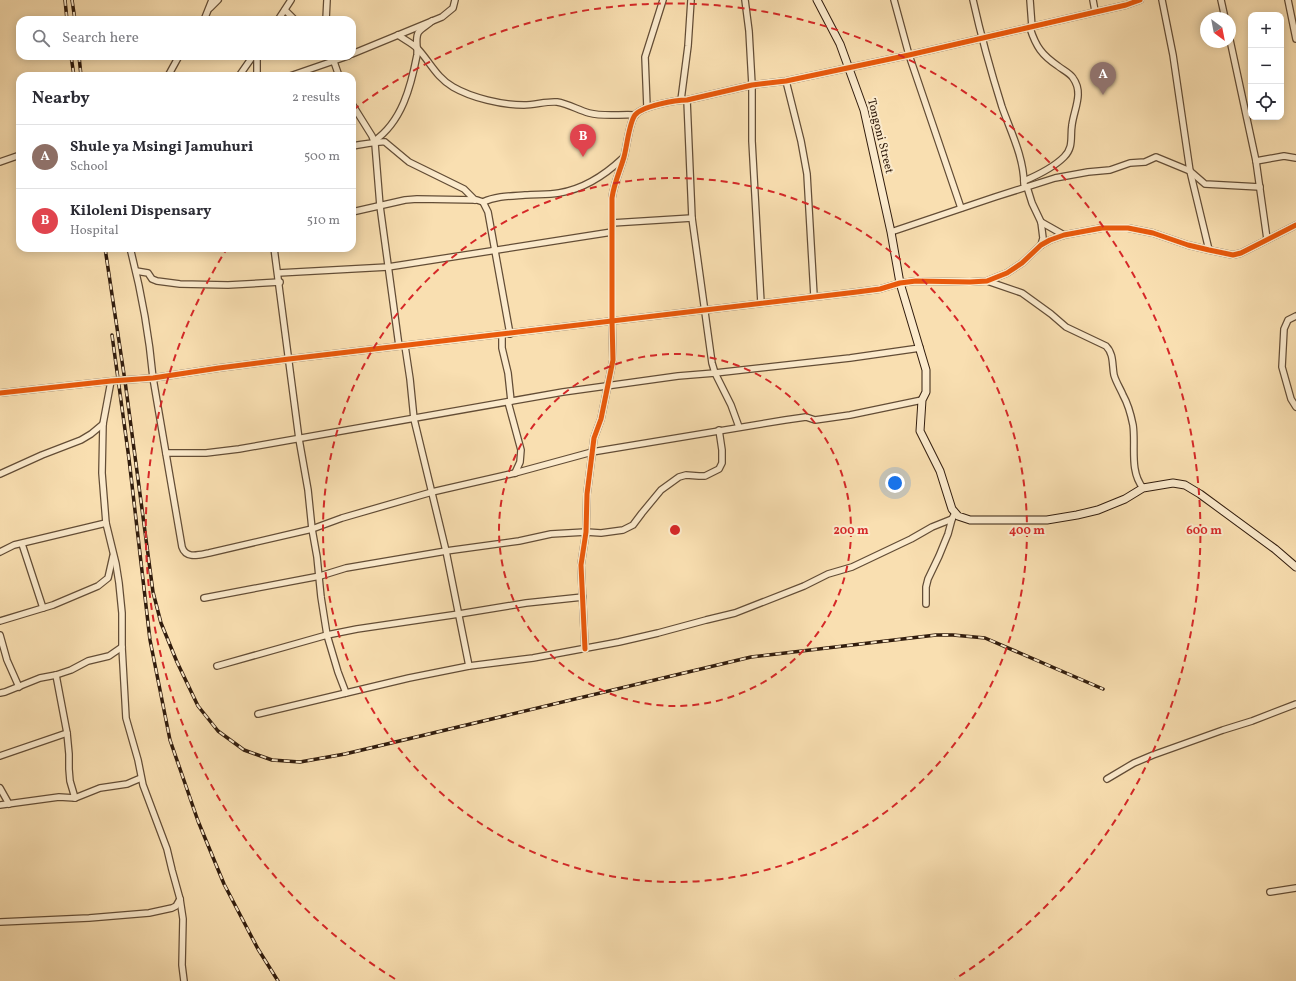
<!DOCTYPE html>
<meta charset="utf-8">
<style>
body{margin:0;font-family:Vollkorn,serif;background:#f2f2f3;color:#2b2b33}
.controls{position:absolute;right:12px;top:12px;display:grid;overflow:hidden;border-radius:8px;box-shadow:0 2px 10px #0003}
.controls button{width:36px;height:36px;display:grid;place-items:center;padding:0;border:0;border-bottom:1px solid #e1e1e2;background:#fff;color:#2b2b33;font:20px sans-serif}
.compass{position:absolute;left:1200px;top:12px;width:36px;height:36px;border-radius:50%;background:#fff;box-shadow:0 2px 10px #0003;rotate:148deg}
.you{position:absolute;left:895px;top:483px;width:14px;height:14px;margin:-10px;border:3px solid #fff;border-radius:50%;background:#1a73e8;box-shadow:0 0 0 6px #1a73e833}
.badge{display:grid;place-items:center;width:26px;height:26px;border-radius:50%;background:#ea580c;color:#fff;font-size:13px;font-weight:700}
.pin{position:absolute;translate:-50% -33px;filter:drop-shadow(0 1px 2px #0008)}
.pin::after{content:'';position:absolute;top:21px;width:14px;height:12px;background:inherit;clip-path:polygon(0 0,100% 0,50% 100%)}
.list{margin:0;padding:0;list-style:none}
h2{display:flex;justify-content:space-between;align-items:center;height:52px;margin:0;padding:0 16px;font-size:17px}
h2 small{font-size:13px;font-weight:400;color:#7c7c81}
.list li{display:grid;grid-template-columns:26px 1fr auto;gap:12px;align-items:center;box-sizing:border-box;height:64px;padding:0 16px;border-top:1px solid #e1e1e2}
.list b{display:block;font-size:15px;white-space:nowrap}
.list p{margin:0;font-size:13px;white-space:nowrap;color:#7c7c81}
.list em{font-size:13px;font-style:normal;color:#7c7c81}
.icon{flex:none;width:22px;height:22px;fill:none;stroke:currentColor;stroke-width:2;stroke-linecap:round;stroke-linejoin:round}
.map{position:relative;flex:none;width:1296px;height:981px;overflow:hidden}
.search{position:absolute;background:#fff;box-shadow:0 2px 10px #0003;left:16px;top:16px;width:340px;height:44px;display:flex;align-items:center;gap:10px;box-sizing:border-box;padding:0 14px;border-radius:12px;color:#7c7c81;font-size:15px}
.panel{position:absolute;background:#fff;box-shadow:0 2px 10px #0003;left:16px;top:72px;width:340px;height:180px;border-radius:12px}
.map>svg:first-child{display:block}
</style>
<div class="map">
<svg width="1296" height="981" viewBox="0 0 1296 981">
<rect width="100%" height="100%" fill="#f9dfb1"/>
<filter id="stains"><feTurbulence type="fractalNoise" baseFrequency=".005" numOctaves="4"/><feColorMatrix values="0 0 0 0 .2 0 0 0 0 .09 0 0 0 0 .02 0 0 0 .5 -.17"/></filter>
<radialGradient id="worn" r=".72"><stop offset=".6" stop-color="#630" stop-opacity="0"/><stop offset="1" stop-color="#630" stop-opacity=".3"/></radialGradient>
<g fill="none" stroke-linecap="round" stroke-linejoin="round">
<g stroke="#634d36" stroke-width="8">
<g id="street">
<path d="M745,0L749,31L752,85V141L761,303"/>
<path d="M894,0L909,55L961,208"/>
<path d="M973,0C981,36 991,72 1002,107C1011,132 1024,158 1024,184"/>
<path d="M1030,0L1032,27"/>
<path d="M1093,0L1095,11"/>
<path d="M1162,0L1173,55L1190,171L1209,250"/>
<path d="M1221,0L1225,18"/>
<path d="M1288,0L1296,39"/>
<path d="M210,8L218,0"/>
<path d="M285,10L295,20"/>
<path d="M204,20L212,0"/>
<path d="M278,20L291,0"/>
<path d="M326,20L327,0"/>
<path d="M398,35C405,40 412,43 418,49C430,62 437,78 453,87C472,98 502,105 524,105C535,105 547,101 557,102C569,104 578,110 589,113C604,117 620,114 635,115"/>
<path d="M1230,40L1256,161L1267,239"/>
<path d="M352,54L442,17L453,8L455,0"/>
<path d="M257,56V76"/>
<path d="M332,56L339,76"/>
<path d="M168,76L179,56"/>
<path d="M239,76L253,56"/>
<path d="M290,76L348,56"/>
<path d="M786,81L801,141L807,174L814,296"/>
<path d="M681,100L688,46L691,0"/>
<path d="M687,100L692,218L712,363L715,373L731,405L739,427"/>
<path d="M352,104L372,136L375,144L380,206L399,346"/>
<path d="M647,107L645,57L663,0"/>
<path d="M374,141C402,122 411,86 417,55C418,48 415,40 418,33C421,28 428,25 432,21"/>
<path d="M352,146C360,145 379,141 385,142L409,162L464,189L475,200"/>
<path d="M1256,161L1284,156L1296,158"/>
<path d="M0,162L20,155"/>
<path d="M1024,181C1038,175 1053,168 1064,157C1074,147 1070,137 1072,125C1074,109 1084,93 1073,78C1070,73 1063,70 1058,66C1042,55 1036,47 1030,28"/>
<path d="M1027,187L1032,203L1041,222L1043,238L1041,245"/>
<path d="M483,202C496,196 511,196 525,195C536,194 548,195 559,193C584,189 605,175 623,158"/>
<path d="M352,212L405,200L417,199L477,200L483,202L488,212L510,334"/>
<path d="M1041,222L1064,235"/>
<path d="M612,223L692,218"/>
<path d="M891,232L995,197L1055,178L1088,172L1110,170L1130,163L1145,162L1156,157L1190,171L1205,184L1260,187"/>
<path d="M130,248C141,290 149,334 153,378L182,547C186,559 198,555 209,553L312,529L342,518L432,492L515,473L592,452L785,420L806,417L815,420L850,415L922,400"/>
<path d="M274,248L299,439L308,490L312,529L317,557L321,597L327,635L338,672L346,693"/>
<path d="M136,271L148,273L152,279L157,281L180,284L228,285L280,282"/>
<path d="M278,273L388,267L612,232"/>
<path d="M987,281L1022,293L1051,314L1066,327L1106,346C1114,354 1112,365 1114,375C1116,382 1120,388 1123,395C1128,404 1131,415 1133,425C1136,445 1129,471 1143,488"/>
<path d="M1296,316L1288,320L1284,329L1282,367L1291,399L1296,407"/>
<path d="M502,335V348L508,373L511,401"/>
<path d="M405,346L410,379L414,419L446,551L469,666"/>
<path d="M111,381L103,424L102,473L106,523L116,564L119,583L122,613V647L126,718L138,760L143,785L167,849L172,870L180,899L183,919L182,965L184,981"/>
<path d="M0,393L111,381L153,378L219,368L289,359L857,292L880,289L900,283L916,281L970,282L987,281L1007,273L1022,263L1041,245L1050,240L1064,235L1102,228H1128L1153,233L1188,245L1209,250L1233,255L1241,253L1296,225"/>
<path d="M508,402L521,450L520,462L515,473"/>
<path d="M166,453H206L239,449L563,392L678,376L715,373L850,358L920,348"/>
<path d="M0,474L42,455L81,440L91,434L103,424"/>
<path d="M22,544L43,608"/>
<path d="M0,552L14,545L106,523"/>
<path d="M204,598L320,576L346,568L446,551L519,541L551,534L586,532L601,533L623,530L633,525L642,513L661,490L679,477L686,475L699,476H705L719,469L722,463V450L719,430"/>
<path d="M926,604V587L928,579L939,556L948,534L952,519"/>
<path d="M0,621L53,605L98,586L108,578L113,556"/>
<path d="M0,635L7,660L19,687"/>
<path d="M585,649L581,565L586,532L587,494L594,438L601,419L613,360L612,321V198C614,183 620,171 624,157C627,146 629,123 635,115C642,106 676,100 687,100L752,85L786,81L909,55L1126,5L1140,0"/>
<path d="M217,666L327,635L357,629L459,614L526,603L583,597"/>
<path d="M56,675L67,733L69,754V769L70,781L75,798"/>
<path d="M0,693L5,692L40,678L56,675L71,670L88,661L109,656L122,647"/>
<path d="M258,714L409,678L469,666L533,658L619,642L658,633L706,620L735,613L804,586L828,574L852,567L911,539L932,527L952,519L955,513"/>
<path d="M0,756L67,733"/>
<path d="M1107,779L1134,763L1153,755L1223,730L1252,721L1296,704"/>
<path d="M0,788L9,804"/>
<path d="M0,805L59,797L75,798L100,788L127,784L141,778"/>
<path d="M1270,892L1296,888"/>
<path d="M0,922L89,918L149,913L172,908L176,906L180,899"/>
</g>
</g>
<g stroke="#311c0d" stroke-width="9">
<path id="secondary" d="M817,0L840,44L864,110L891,232L900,283L926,370V392L922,400L920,431L940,471L952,509L958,516L970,520H1047L1077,515L1098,510L1125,499L1143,488L1173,483L1185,485L1200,494L1275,549L1296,567"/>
</g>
<use href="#street" stroke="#fbeacc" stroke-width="5.5"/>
<use href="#secondary" stroke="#fbeacc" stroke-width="7"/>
<g stroke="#311c0d" stroke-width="3.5">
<g id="rail">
<path d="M65,0L67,20"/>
<path d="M72,0L75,20"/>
<path d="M71,56L74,76"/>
<path d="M79,56L81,76"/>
<path d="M105,248L125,381L153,592L161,623L177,662L198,706L218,731L244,750L272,760L300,762L345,754L751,657L936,635H953L985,638L1103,689"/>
<path d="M112,335L129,459L150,640L170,740L198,821L224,884L258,949L278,981"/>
</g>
</g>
<use href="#rail" stroke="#fbeacc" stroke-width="2" stroke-dasharray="6" stroke-linecap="butt"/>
<g stroke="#fbeacc" stroke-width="8">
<g id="cycleway">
<path d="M0,393L111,381L153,378L219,368L289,359L857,292L880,289L900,283L916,281L970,282L987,281L1007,273L1022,263L1041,245L1050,240L1064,235L1102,228H1128L1153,233L1188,245L1209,250L1233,255L1241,253L1296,225"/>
<path d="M585,649L581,565L586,532L587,494L594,438L601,419L613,360L612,321V198C614,183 620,171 624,157C627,146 629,123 635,115C642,106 676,100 687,100L752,85L786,81L909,55L1126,5L1140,0"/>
</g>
</g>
<use href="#cycleway" stroke="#e8590c" stroke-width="5"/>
</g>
<g fill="none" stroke="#d62828" stroke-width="2" stroke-dasharray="7 5">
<circle cx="675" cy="530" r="176"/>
<circle cx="675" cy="530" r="352"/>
<path d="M395 979A529 529 0 0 1 226 250M353 110A529 529 0 1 1 955 979"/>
</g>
<g text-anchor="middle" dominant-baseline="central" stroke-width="4" stroke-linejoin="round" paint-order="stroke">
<g font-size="12" fill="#311c0d" stroke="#fbeacc">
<text transform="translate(880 136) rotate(76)">Tongoni Street</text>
</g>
</g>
<circle cx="675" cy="530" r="6" fill="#d62828" stroke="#fbeacc" stroke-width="2"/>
<g font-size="12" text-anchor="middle" font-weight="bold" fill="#d62828" stroke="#fbeacc" stroke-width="4" stroke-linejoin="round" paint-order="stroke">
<text x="851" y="534">200 m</text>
<text x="1027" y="534">400 m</text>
<text x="1204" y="534">600 m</text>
</g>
<rect width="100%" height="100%" filter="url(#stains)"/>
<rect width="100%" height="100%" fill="url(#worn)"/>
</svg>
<div class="controls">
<button>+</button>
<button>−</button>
<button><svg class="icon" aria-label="locate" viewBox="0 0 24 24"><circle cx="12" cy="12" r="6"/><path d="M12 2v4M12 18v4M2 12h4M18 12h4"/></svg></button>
</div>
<svg class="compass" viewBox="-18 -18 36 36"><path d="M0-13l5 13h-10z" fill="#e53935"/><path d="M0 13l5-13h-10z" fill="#7c7c81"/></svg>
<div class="you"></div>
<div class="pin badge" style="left:1103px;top:95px;background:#8d6e63">A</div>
<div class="pin badge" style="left:583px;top:157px;background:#e0444e">B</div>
<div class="search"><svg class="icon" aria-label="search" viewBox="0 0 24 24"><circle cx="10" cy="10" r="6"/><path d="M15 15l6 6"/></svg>Search here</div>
<section class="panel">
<h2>Nearby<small>2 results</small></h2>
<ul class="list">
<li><span class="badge" style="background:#8d6e63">A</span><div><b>Shule ya Msingi Jamuhuri</b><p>School</p></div><em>500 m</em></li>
<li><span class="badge" style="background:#e0444e">B</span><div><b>Kiloleni Dispensary</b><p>Hospital</p></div><em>510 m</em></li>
</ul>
</section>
</div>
